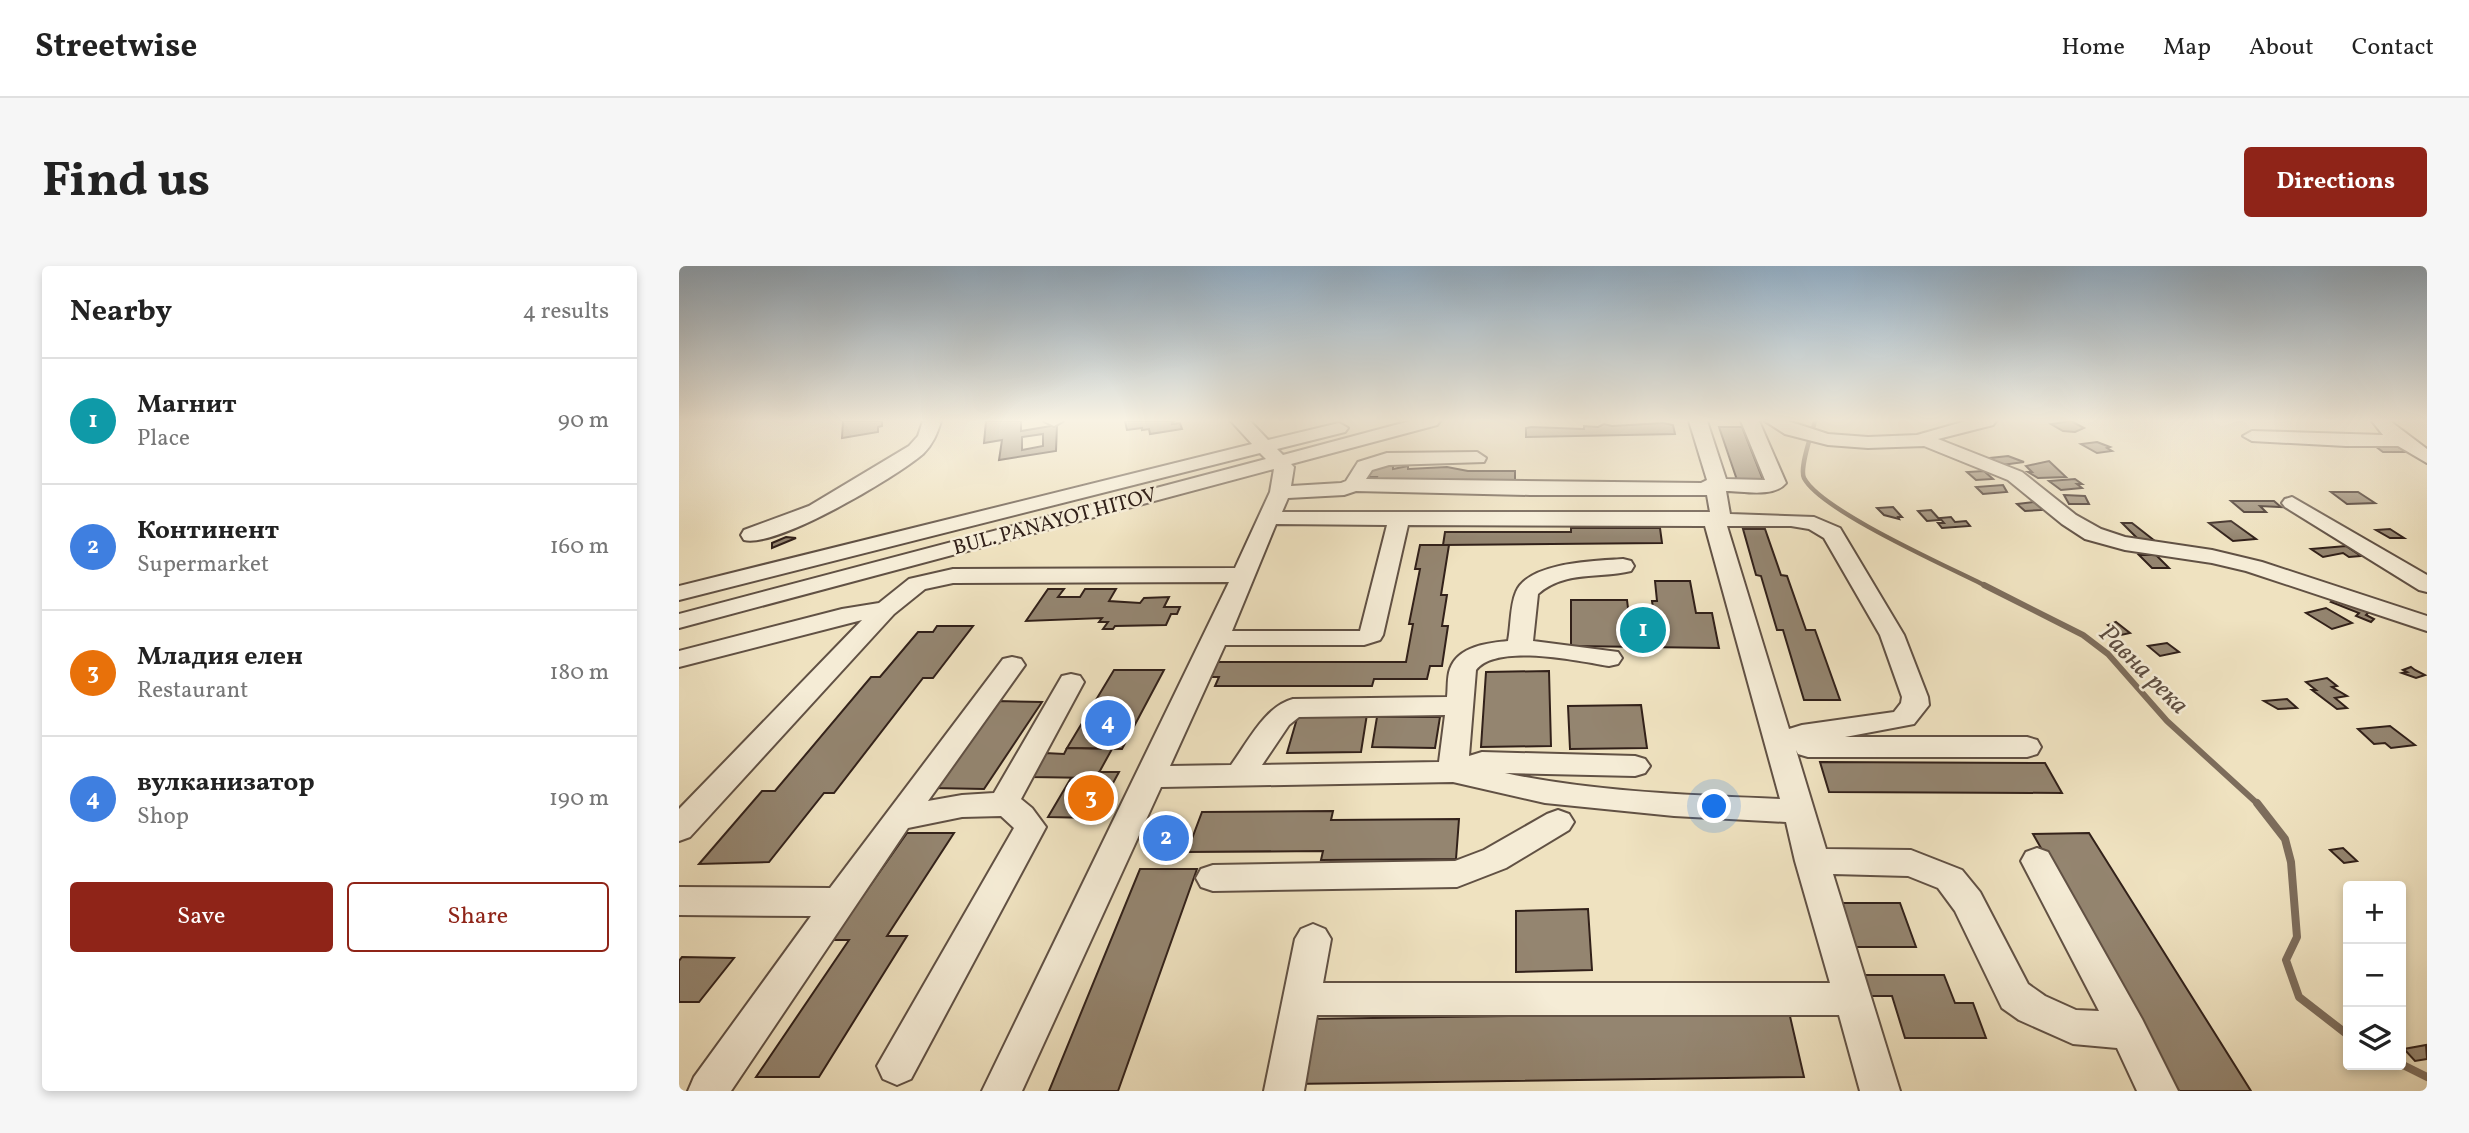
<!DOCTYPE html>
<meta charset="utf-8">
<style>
body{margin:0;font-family:Vollkorn,serif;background:#f6f6f6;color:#222}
.controls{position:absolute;right:21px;bottom:21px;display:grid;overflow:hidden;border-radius:7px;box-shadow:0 4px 10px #0003}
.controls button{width:63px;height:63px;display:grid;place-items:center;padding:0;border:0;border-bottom:2px solid #e0e0e0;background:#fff;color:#222;font:35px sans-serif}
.you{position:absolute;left:1036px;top:541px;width:24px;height:24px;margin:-18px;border:5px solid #fff;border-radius:50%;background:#1a73e8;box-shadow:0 0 0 10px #1a73e833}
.badge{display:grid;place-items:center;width:46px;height:46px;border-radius:50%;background:#8f2418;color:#fff;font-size:23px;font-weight:700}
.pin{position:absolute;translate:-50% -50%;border:4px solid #fff;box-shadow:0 2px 7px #0006}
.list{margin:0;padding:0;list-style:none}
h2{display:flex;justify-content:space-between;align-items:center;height:91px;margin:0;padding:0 28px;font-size:30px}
h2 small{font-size:23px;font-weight:400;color:#767676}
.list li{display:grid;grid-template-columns:46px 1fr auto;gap:21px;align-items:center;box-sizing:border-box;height:126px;padding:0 28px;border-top:2px solid #e0e0e0}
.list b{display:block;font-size:26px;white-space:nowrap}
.list p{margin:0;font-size:23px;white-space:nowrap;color:#767676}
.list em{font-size:23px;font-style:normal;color:#767676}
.actions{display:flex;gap:14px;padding:21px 28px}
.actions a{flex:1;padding:16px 0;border:2px solid #8f2418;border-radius:7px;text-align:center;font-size:24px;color:#8f2418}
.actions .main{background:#8f2418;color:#fff}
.icon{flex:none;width:38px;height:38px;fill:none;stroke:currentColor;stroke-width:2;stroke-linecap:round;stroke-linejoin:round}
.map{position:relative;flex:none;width:1748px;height:825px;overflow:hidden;border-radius:7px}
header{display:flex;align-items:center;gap:42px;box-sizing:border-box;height:98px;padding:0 35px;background:#fff;border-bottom:2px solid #e0e0e0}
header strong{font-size:33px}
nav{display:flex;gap:38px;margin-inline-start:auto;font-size:24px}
.intro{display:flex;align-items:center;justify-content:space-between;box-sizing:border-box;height:168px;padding:0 42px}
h1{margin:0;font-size:49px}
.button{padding:18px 32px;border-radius:7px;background:#8f2418;color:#fff;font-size:24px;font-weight:700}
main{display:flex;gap:42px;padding:0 42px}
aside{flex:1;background:#fff;border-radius:7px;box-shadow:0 4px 10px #0003}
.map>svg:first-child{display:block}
</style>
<header>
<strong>Streetwise</strong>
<nav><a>Home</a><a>Map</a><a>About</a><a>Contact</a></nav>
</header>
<div class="intro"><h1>Find us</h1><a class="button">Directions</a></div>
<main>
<aside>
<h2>Nearby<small>4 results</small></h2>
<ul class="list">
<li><span class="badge" style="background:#0f9aa8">1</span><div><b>Магнит</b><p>Place</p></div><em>90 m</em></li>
<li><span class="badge" style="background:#3f7fe0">2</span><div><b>Континент</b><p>Supermarket</p></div><em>160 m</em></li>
<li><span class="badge" style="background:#e8710a">3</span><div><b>Младия елен</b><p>Restaurant</p></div><em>180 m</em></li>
<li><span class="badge" style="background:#3f7fe0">4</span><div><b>вулканизатор</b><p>Shop</p></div><em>190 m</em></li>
</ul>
<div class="actions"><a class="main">Save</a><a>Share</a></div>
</aside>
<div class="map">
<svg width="1748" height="825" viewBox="0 0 1748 825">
<rect width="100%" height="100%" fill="#efe2c0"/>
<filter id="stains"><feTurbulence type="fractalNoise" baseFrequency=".00286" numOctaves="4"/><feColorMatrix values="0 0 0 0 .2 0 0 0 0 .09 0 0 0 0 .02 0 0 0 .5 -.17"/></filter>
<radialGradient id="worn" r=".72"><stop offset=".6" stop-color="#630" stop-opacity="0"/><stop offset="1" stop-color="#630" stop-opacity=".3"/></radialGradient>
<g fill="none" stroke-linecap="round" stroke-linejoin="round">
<path stroke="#7d6d5c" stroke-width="4.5" d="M1136,155C1133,167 1120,202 1125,212C1142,245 1272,302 1309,321"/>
<path stroke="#7d6d5c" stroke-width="6" d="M1305,319L1404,369L1429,388L1488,455L1580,539"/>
<g stroke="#7d6d5c" stroke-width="8">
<path d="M1578,537L1606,573L1612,596L1618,671L1607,694L1620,731L1669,769"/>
<path d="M1722,798L1748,811"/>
</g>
</g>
<g fill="#948570" stroke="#32211a" stroke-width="2" fill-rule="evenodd">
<path d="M164,155H203V160L199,161V166L163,172Z"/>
<path d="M307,155H342V165L378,159L377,185L320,194L323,174L305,177ZM364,168V180L343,184V171Z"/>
<path d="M446,155H496L493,156V158L501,157L503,163L471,168L470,163L463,164V162L448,164Z"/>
<path d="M1392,155L1405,162L1396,166L1384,165L1372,158Z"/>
<path d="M984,157L994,159L996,168L847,171V162L852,161L905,163V160L919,161L925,158L933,160Z"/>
<path d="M1040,161H1063L1084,214H1058Z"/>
<path d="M1418,176L1431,181L1428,182L1433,185L1418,187L1402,178Z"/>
<path d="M1708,179L1718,180L1727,186H1704L1696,180Z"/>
<path d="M1329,190L1345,196L1323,199L1311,192Z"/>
<path d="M1370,195L1387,211L1359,212L1349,206H1353L1347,200Z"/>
<path d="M704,200H714V203L729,200V203L768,201L789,205H836V217L697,214L698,211H688L691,202Z"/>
<path d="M1305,205L1314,213L1297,214L1288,206Z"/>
<path d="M1396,213L1403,218H1398L1403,222L1382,224L1370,215Z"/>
<path d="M1324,219L1328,226L1304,228L1297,221Z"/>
<path d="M1652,226H1679L1696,237L1668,238Z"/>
<path d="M1385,229L1406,230L1410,238H1390Z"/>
<path d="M1552,235H1595L1602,241L1581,240L1587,246H1565Z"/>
<path d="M1356,236L1364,244L1346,245L1338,238Z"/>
<path d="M1214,241L1223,251H1219L1220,253L1205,249L1198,242Z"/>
<path d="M1252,244L1261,254L1248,255L1239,245Z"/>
<path d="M1272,251L1276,256L1287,255L1291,260L1263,262L1259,257H1265L1261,252Z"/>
<path d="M1552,255L1577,273L1554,275L1530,257Z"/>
<path d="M1443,257H1453L1476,275L1459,273Z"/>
<path d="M892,262H981L983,277L764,279L766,266H892Z"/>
<path d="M1064,263H1086L1102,309L1108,310L1127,364H1136L1161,434H1125L1104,364H1098L1082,310L1077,309Z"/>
<path d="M1711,263L1725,272H1711L1697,264Z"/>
<path d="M107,271L117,272L93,282V277Z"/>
<path d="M741,279H770L762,329H768L763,360H769L763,400H751L748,413H695L693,420H536L540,411H526L533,396H727L734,358H730L741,303H736Z"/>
<path d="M1667,280L1682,290L1670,291L1664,287L1644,291L1632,283Z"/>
<path d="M1460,289H1477L1490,302H1473Z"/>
<path d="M976,315H1011L1017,347H1033L1040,382L892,380V334H948L949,342H974L973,335H978Z"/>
<path d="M369,323H385L379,331H401L406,323H437L430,335L461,337L465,332L490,331L485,341H501L498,348H492L487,359L436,360L434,363H424L429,356H420L423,352L347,355Z"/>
<path d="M1657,332L1693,343L1687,349L1695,353L1692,356L1677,350L1680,347L1652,336Z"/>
<path d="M1647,342L1673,357L1653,363L1627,347Z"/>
<path d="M1437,356L1451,367L1442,369L1429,359Z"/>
<path d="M258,360H294L254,412H244L155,527H145L90,596L20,598L83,525H96L192,411H201L239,366H254Z"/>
<path d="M1488,377L1500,386L1481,390L1469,380Z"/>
<path d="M1732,401L1736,404L1746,409L1737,412L1723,407L1728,406L1724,404Z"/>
<path d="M435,404H485L443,483L388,482Z"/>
<path d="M870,405L872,480L802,481L807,406Z"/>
<path d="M1648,412L1658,420L1653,421L1668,430L1656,432L1668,442L1658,443L1633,424H1637L1627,416Z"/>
<path d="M1608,433L1618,442L1599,443L1585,435Z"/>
<path d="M318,435L363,436L305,523L254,522Z"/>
<path d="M962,439L968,482L891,483L889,440Z"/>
<path d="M688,448L682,486L608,487L619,449Z"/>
<path d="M698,451H761L756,482L693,481Z"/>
<path d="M1711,460L1736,479L1712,482L1706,477L1695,478L1679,463Z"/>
<path d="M388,482L433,483L417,512L351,511L366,487L385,488Z"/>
<path d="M1141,496L1366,497L1383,527L1150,526Z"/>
<path d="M420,506H440L415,552L369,551L392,512H417Z"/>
<path d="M654,545L652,554L780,553L777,593L642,594L644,585L508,586L523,546Z"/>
<path d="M228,567H275L208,670H228L140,811H77L170,674H153Z"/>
<path d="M1410,567L1572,825H1500L1354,568Z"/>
<path d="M1664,582L1678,595L1665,597L1651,584Z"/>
<path d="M461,603H518L439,825H370Z"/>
<path d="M1163,637H1221L1237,681H1169L1159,649H1167Z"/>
<path d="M909,643L913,704L837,706V645Z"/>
<path d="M3,691L55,692L20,736H0V695Z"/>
<path d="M1182,709H1265L1276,737H1294L1307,772H1226L1213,730H1188Z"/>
<path d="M1110,746L1125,811L612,818L625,753Z"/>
<path d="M1747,779L1748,793L1736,795L1725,783Z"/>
</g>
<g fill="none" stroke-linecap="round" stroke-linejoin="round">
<g stroke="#615144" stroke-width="4">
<g id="minor">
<path d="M244,155H262C258,168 254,178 244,188C217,211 98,282 65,274L62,269L65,264L130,240L230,180L239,170Z"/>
<path d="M365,155H384L375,160Z"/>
<path d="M552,155H571L589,174L660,157L669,162L666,166L598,183L604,189L731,155H761L758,159L612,198L615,201L612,220L662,217L667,215L679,196L708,187L798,186L807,192L805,196L710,199L693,204L687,213L1022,217L1028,214L1010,155H1028L1047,213L1086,214L1062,155H1080L1107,217C1095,232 1064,225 1047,225L1051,248L1135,251L1161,262L1225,369L1249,431L1250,439L1235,458L1166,471H1348L1358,474L1362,481L1358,488L1348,491H1129L1119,488L1117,484L1147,583L1232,584L1283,604L1301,626L1349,718L1366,730L1397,744L1420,745L1342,595L1347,586L1358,582L1369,586L1463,753L1499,825H1458L1438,782L1394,778L1340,754L1323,742L1276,645L1259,622L1229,610L1154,608L1221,825H1181L1160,749H638L625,825H585L616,673L622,663L634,658L646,663L652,673L644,717H1151L1116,595L1107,556L995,550L866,537L774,516L482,521L343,825H303L550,316L274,317L246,323L215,348L11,571L0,575V543L183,354L0,401V385L163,343L200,337L230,313L274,303L556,302L591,226L595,203L0,362V348L587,193L581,187L0,334V320L573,178ZM677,225L851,229H1028L1031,246H603L609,232L665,229ZM597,258L708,259L681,365H553ZM729,259L1026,260L1101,533C1010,529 916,526 826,507L956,510L966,507L971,500L966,493L956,490L803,486L790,490L797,404C818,377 899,395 930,400L939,398L943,392L939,386L854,375L859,328C886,304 920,313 952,305L955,300L952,295L944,293C917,295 849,296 837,326C831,340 832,360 829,375C809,377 779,380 771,403C768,411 769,423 768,431L614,433C585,441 569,476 552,499L491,500L546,379H685L701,374L704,369ZM1048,260H1112L1130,263L1145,272L1201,369L1223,431L1222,437L1215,446L1123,459L1110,463ZM766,449L760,496L583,499L610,459L620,451Z"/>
<path d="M1086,155H1109L1149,168L1189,171L1238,169L1287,155H1317L1314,159L1259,173L1343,206L1397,249L1422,263L1446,271L1533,284L1583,296L1748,350V365L1567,305L1533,297L1446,284L1406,273L1383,258L1329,214L1245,180L1189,182L1149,179L1106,168Z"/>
<path d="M1693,155H1711L1748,183V197L1719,180H1667L1573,175L1564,170L1573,165L1704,169Z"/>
<path d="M1613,231L1748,309V326L1740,324L1606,241L1603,237L1606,233Z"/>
<path d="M333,391L342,393L346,399L249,535L283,529L315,527L383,410L392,408L401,410L405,416L342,533L353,542L367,561L232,813L218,819L204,813L198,800L335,562L322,550L283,551L229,562L52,825H9L15,811L132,650L0,649V621L151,622L324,393Z"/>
<path d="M879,544L890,548L895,556L890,564L827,602L778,621L534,625L522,621L517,612L522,603L534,599L776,595L805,584L868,548Z"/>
</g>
</g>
<use href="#minor" fill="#f5ecd6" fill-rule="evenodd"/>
</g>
<linearGradient id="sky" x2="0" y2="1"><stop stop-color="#91acc2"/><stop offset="0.57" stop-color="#f8f2e3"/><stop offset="1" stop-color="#f8f2e3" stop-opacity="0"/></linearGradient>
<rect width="1748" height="271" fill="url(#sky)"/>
<g text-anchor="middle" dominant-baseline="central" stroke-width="5" stroke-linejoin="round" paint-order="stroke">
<g font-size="21" fill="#32211a" stroke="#f5ecd6">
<text transform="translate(376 256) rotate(-15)">BUL. PANAYOT HITOV</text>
</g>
<g font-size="26" font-style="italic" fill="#5e4d40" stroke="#f5ecd6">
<text transform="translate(1464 404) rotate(45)">Равна река</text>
</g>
</g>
<rect width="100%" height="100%" filter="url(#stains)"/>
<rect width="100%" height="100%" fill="url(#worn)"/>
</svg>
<div class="controls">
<button>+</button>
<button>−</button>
<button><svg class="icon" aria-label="layers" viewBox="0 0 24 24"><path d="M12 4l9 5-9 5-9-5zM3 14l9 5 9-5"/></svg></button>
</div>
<div class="you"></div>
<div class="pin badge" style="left:964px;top:364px;background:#0f9aa8">1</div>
<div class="pin badge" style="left:487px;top:572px;background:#3f7fe0">2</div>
<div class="pin badge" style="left:412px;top:532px;background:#e8710a">3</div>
<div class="pin badge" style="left:429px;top:457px;background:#3f7fe0">4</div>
</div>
</main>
